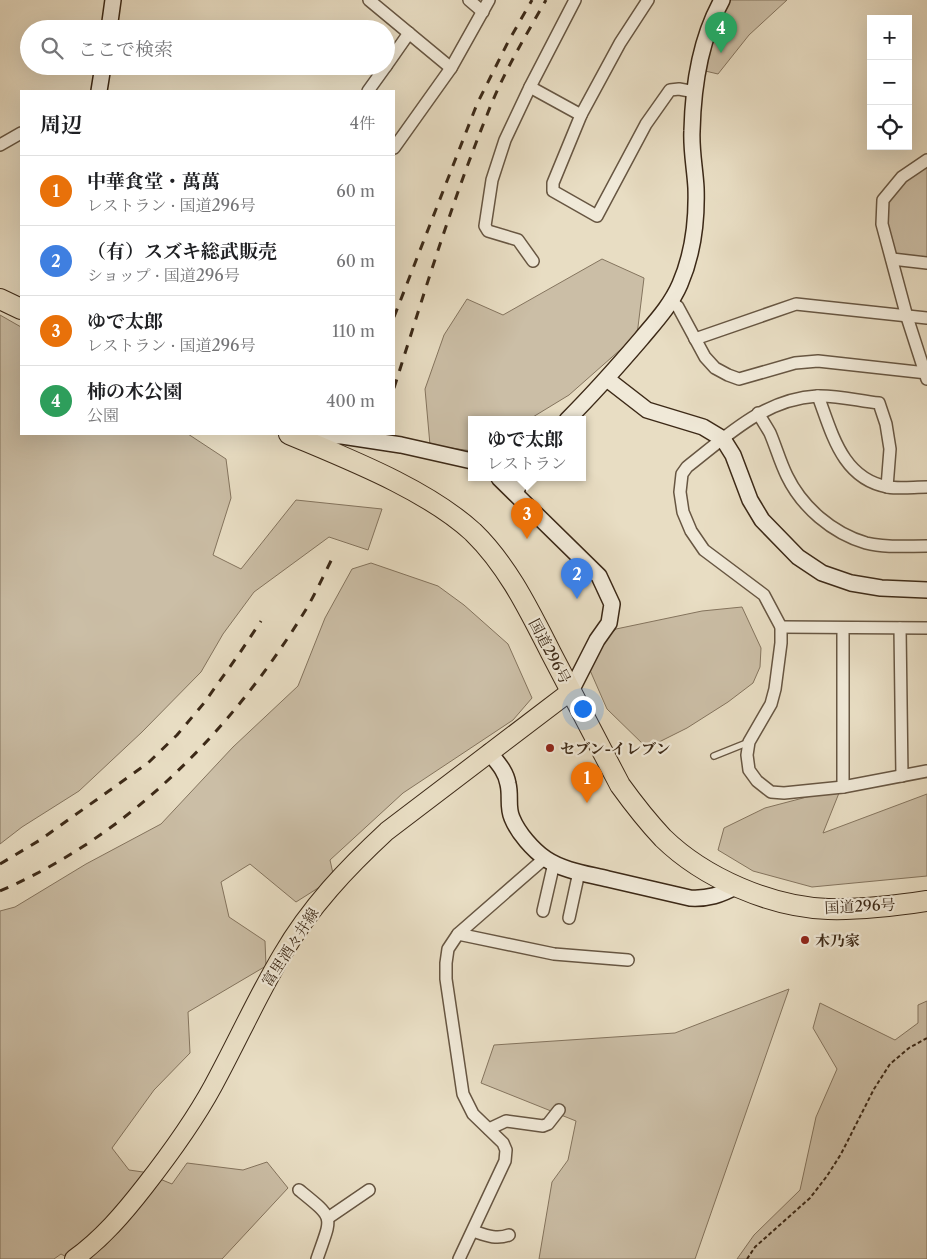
<!DOCTYPE html>
<html lang="ja">
<meta charset="utf-8">
<style>
body{margin:0;font-family:"Libre Caslon Text","Noto Serif JP",serif;background:#f2f2f2;color:#202124}
.controls{position:absolute;right:15px;top:15px;display:grid;overflow:hidden;border-radius:0px;box-shadow:0 5px 20px #0002}
.controls button{width:45px;height:45px;display:grid;place-items:center;padding:0;border:0;border-bottom:1px solid #e0e0e0;background:#fff;color:#202124;font:25px sans-serif}
.you{position:absolute;left:582px;top:708px;width:18px;height:18px;margin:-12px;border:4px solid #fff;border-radius:50%;background:#1a73e8;box-shadow:0 0 0 8px #1a73e833}
.badge{display:grid;place-items:center;width:32px;height:32px;border-radius:50%;background:#7c3aed;color:#fff;font-size:16px;font-weight:700}
.pin{position:absolute;translate:-50% -41px;filter:drop-shadow(0 1px 2px #0008)}
.pin::after{content:'';position:absolute;top:26px;width:18px;height:15px;background:inherit;clip-path:polygon(0 0,100% 0,50% 100%)}
.popup{position:absolute;left:468px;top:416px;width:118px;height:65px;box-sizing:border-box;display:grid;place-content:center;border-radius:0px;background:#fff;filter:drop-shadow(0 1px 4px #0005);font-size:16px;white-space:nowrap;color:#757577}
.popup b{font-size:19px;color:#202124}
.popup::after{content:'';position:absolute;left:50%;top:100%;margin-left:-10px;border:10px solid transparent;border-top-color:#fff}
.list{margin:0;padding:0;list-style:none}
h2{display:flex;justify-content:space-between;align-items:center;height:65px;margin:0;padding:0 20px;font-size:21px}
h2 small{font-size:16px;font-weight:400;color:#757577}
.list li{display:grid;grid-template-columns:32px 1fr auto;gap:15px;align-items:center;box-sizing:border-box;height:70px;padding:0 20px;border-top:1px solid #e0e0e0}
.list b{display:block;font-size:19px;white-space:nowrap}
.list p{margin:0;font-size:16px;white-space:nowrap;color:#757577}
.list em{font-size:16px;font-style:normal;color:#757577}
.icon{flex:none;width:28px;height:28px;fill:none;stroke:currentColor;stroke-width:2;stroke-linecap:round;stroke-linejoin:round}
.map{position:relative;flex:none;width:927px;height:1259px;overflow:hidden}
.search{position:absolute;background:#fff;box-shadow:0 5px 20px #0002;left:20px;top:20px;width:375px;height:55px;display:flex;align-items:center;gap:12px;box-sizing:border-box;padding:0 18px;border-radius:28px;color:#757577;font-size:19px}
.panel{position:absolute;background:#fff;box-shadow:0 5px 20px #0002;left:20px;top:90px;width:375px;height:345px;border-radius:0px}
.map>svg:first-child{display:block}
</style>
<div class="map">
<svg width="927" height="1259" viewBox="0 0 927 1259">
<rect width="100%" height="100%" fill="#e8ddc3"/>
<filter id="stains"><feTurbulence type="fractalNoise" baseFrequency=".004" numOctaves="4"/><feColorMatrix values="0 0 0 0 .2 0 0 0 0 .09 0 0 0 0 .02 0 0 0 .5 -.17"/></filter>
<radialGradient id="worn" r=".72"><stop offset=".6" stop-color="#630" stop-opacity="0"/><stop offset="1" stop-color="#630" stop-opacity=".3"/></radialGradient>
<g fill="#cbbea6" stroke="#84745e">
<path d="M726,0H787L749,35L718,74L701,70Z"/>
<path d="M927,164V260L894,256C890,242 882,217 887,202C891,189 916,172 927,164Z"/>
<path d="M602,259L644,278L637,335L569,395L528,420H472V451L430,445L425,389L444,335L467,299L503,315Z"/>
<path d="M0,315L21,327V434H188L226,459L231,498L213,555L241,569L296,500L382,509L368,550L329,537L254,592L223,634L201,672L142,732L79,791L22,827L0,844Z"/>
<path d="M371,563L438,586L464,605L508,644L532,698L513,720L403,793L330,860L334,878L296,902L250,864L221,882L229,917L265,941L266,966L188,1012L190,1053L154,1090L112,1148L129,1170L143,1172L172,1184L187,1163L243,1170L267,1162L288,1188L222,1259H70L61,1254L54,1259H0V911L15,907L86,864L161,824L233,747L298,686L325,618L352,569Z"/>
<path d="M742,607L761,648L760,667L753,683L728,702L687,728L647,748L607,709L589,668L599,646L616,629L702,611Z"/>
<path d="M841,788L823,833L927,794V876L812,887L753,871L718,850L724,828L765,808Z"/>
<path d="M789,989L695,1259H539L552,1182L568,1160L576,1121L481,1083L494,1045L675,1033Z"/>
<path d="M927,1001V1259H737L754,1235L800,1190L816,1117L837,1069L813,1028L820,1003L895,1040L918,1023V1005Z"/>
</g>
<g fill="none" stroke-linecap="round" stroke-linejoin="round">
<g stroke="#675642" stroke-width="8">
<path id="lane" d="M714,756L749,742"/>
</g>
<g stroke="#675642" stroke-width="14">
<g id="street">
<path d="M369,0L451,68"/>
<path d="M469,0L483,12"/>
<path d="M648,0L620,43L581,115L553,183V191L597,216L646,124L670,90L679,89L695,92"/>
<path d="M386,66L409,33"/>
<path d="M530,87L581,115"/>
<path d="M368,91L386,66"/>
<path d="M0,145L21,133"/>
<path d="M394,148L451,68L489,0"/>
<path d="M892,259L927,263"/>
<path d="M533,261L518,240L488,231L485,226L492,180L505,140L530,87L575,0"/>
<path d="M672,302L678,307L705,357L715,368L728,375L739,379L795,363L818,361L927,373"/>
<path d="M695,339L796,304L927,318"/>
<path d="M927,379L907,317L882,224L883,200L902,177L927,160"/>
<path d="M818,396C832,433 842,479 888,487C900,489 914,487 927,487"/>
<path d="M758,413C762,420 766,426 770,433C776,447 780,462 787,476C802,507 832,533 866,543C885,548 907,546 927,546"/>
<path d="M887,487L890,449L886,424L879,403C859,401 837,395 817,396C764,399 727,436 687,467L682,474L680,492L683,512L691,531L704,550L764,595L781,627V643L775,689L771,704L749,742L747,755L749,770L757,781L771,792L784,793L843,787L927,771"/>
<path d="M781,627L927,628"/>
<path d="M843,628V787"/>
<path d="M900,628L902,776"/>
<path d="M543,911L554,863"/>
<path d="M569,918L579,872"/>
<path d="M458,934L554,954L628,960"/>
<path d="M489,1129L506,1121L543,1126L548,1124L559,1110"/>
<path d="M299,1190C336,1220 332,1215 317,1259"/>
<path d="M328,1218L369,1190"/>
<path d="M473,1231C485,1235 496,1240 509,1235"/>
<path d="M459,1259L505,1161L506,1150L503,1143L473,1114L463,1094L446,979V963L448,949L458,934L545,858"/>
</g>
</g>
<g stroke="#3c2917" stroke-width="18">
<g id="secondary">
<path d="M109,29L113,0"/>
<path d="M99,91L103,66"/>
<path d="M607,379L647,410L703,427L723,439L733,455L750,500L762,520L798,557L822,573L851,583L881,588L927,590"/>
<path d="M567,420C593,394 617,367 641,339C656,321 671,305 680,284C693,254 697,220 696,188C695,169 691,150 692,131C693,87 700,39 722,0"/>
<path d="M318,446L324,438L329,436H342L401,445L472,461"/>
<path d="M499,478L599,576L612,604L609,623L597,640L571,691"/>
<path d="M515,493L522,478"/>
<path d="M489,752C497,762 506,771 508,784C511,796 507,807 512,818C518,833 533,850 546,859C564,871 588,874 608,879C635,885 663,892 690,898C708,899 721,895 737,886"/>
</g>
</g>
<g stroke="#3c2917" stroke-width="20">
<path id="primary" d="M74,1259C102,1239 124,1213 145,1186C170,1154 194,1121 213,1086C237,1042 257,997 282,955C310,907 347,868 387,831L571,691"/>
</g>
<g stroke="#3c2917" stroke-width="22">
<g id="highway">
<path d="M0,299L21,309"/>
<path d="M289,434C348,459 426,489 473,532C508,566 529,610 551,653C574,697 597,741 620,785C633,803 647,821 663,838C704,878 771,907 828,909C861,910 894,906 927,901"/>
</g>
</g>
<path stroke="#3c2917" stroke-width="2" stroke-dasharray="4 2.5" stroke-linecap="butt" d="M747,1259L755,1247L810,1198L827,1176L841,1154L874,1089L890,1064L909,1048L927,1038"/>
<use href="#lane" stroke="#f0e9d8" stroke-width="5.5"/>
<use href="#street" stroke="#f0e9d8" stroke-width="11"/>
<use href="#secondary" stroke="#f0e9d8" stroke-width="15"/>
<use href="#primary" stroke="#e8ddc3" stroke-width="18"/>
<use href="#highway" stroke="#e8ddc3" stroke-width="20"/>
<g stroke="#3c2917" stroke-width="3" stroke-dasharray="9 9" stroke-linecap="butt">
<path d="M394,317L477,104L508,42L532,0"/>
<path d="M394,388C423,297 451,204 487,115C502,75 525,37 546,0"/>
<path d="M0,864L40,840L148,763L177,735L204,703L239,654L261,621"/>
<path d="M0,891C130,835 232,730 305,611C316,593 325,572 335,553"/>
</g>
</g>
<g fill="#8f2418" stroke="#f0e9d8" stroke-width="2">
<circle cx="550" cy="748" r="5"/>
<circle cx="805" cy="940" r="5"/>
</g>
<g text-anchor="middle" dominant-baseline="central" stroke-width="4.5" stroke-linejoin="round" paint-order="stroke">
<g font-size="15" fill="#3c2917" stroke="#f0e9d8">
<text transform="translate(550 651) rotate(62)">国道296号</text>
<text transform="translate(860 906) rotate(-3)">国道296号</text>
<text transform="translate(290 947) rotate(-57)">富里酒々井線</text>
</g>
<g font-size="15" font-weight="bold" fill="#3c2917" stroke="#f0e9d8" text-anchor="start">
<text x="560" y="748">セブン-イレブン</text>
<text x="815" y="940">木乃家</text>
</g>
</g>
<rect width="100%" height="100%" filter="url(#stains)"/>
<rect width="100%" height="100%" fill="url(#worn)"/>
</svg>
<div class="controls">
<button>+</button>
<button>−</button>
<button><svg class="icon" aria-label="locate" viewBox="0 0 24 24"><circle cx="12" cy="12" r="6"/><path d="M12 2v4M12 18v4M2 12h4M18 12h4"/></svg></button>
</div>
<div class="you"></div>
<div class="pin badge" style="left:587px;top:803px;background:#e8710a">1</div>
<div class="pin badge" style="left:577px;top:599px;background:#3f7fe0">2</div>
<div class="pin badge" style="left:527px;top:539px;background:#e8710a">3</div>
<div class="popup"><b>ゆで太郎</b>レストラン</div>
<div class="pin badge" style="left:721px;top:53px;background:#2e9e5b">4</div>
<div class="search"><svg class="icon" aria-label="search" viewBox="0 0 24 24"><circle cx="10" cy="10" r="6"/><path d="M15 15l6 6"/></svg>ここで検索</div>
<section class="panel">
<h2>周辺<small>4件</small></h2>
<ul class="list">
<li><span class="badge" style="background:#e8710a">1</span><div><b>中華食堂・萬萬</b><p>レストラン · 国道296号</p></div><em>60 m</em></li>
<li><span class="badge" style="background:#3f7fe0">2</span><div><b>（有）スズキ総武販売</b><p>ショップ · 国道296号</p></div><em>60 m</em></li>
<li><span class="badge" style="background:#e8710a">3</span><div><b>ゆで太郎</b><p>レストラン · 国道296号</p></div><em>110 m</em></li>
<li><span class="badge" style="background:#2e9e5b">4</span><div><b>柿の木公園</b><p>公園</p></div><em>400 m</em></li>
</ul>
</section>
</div>
